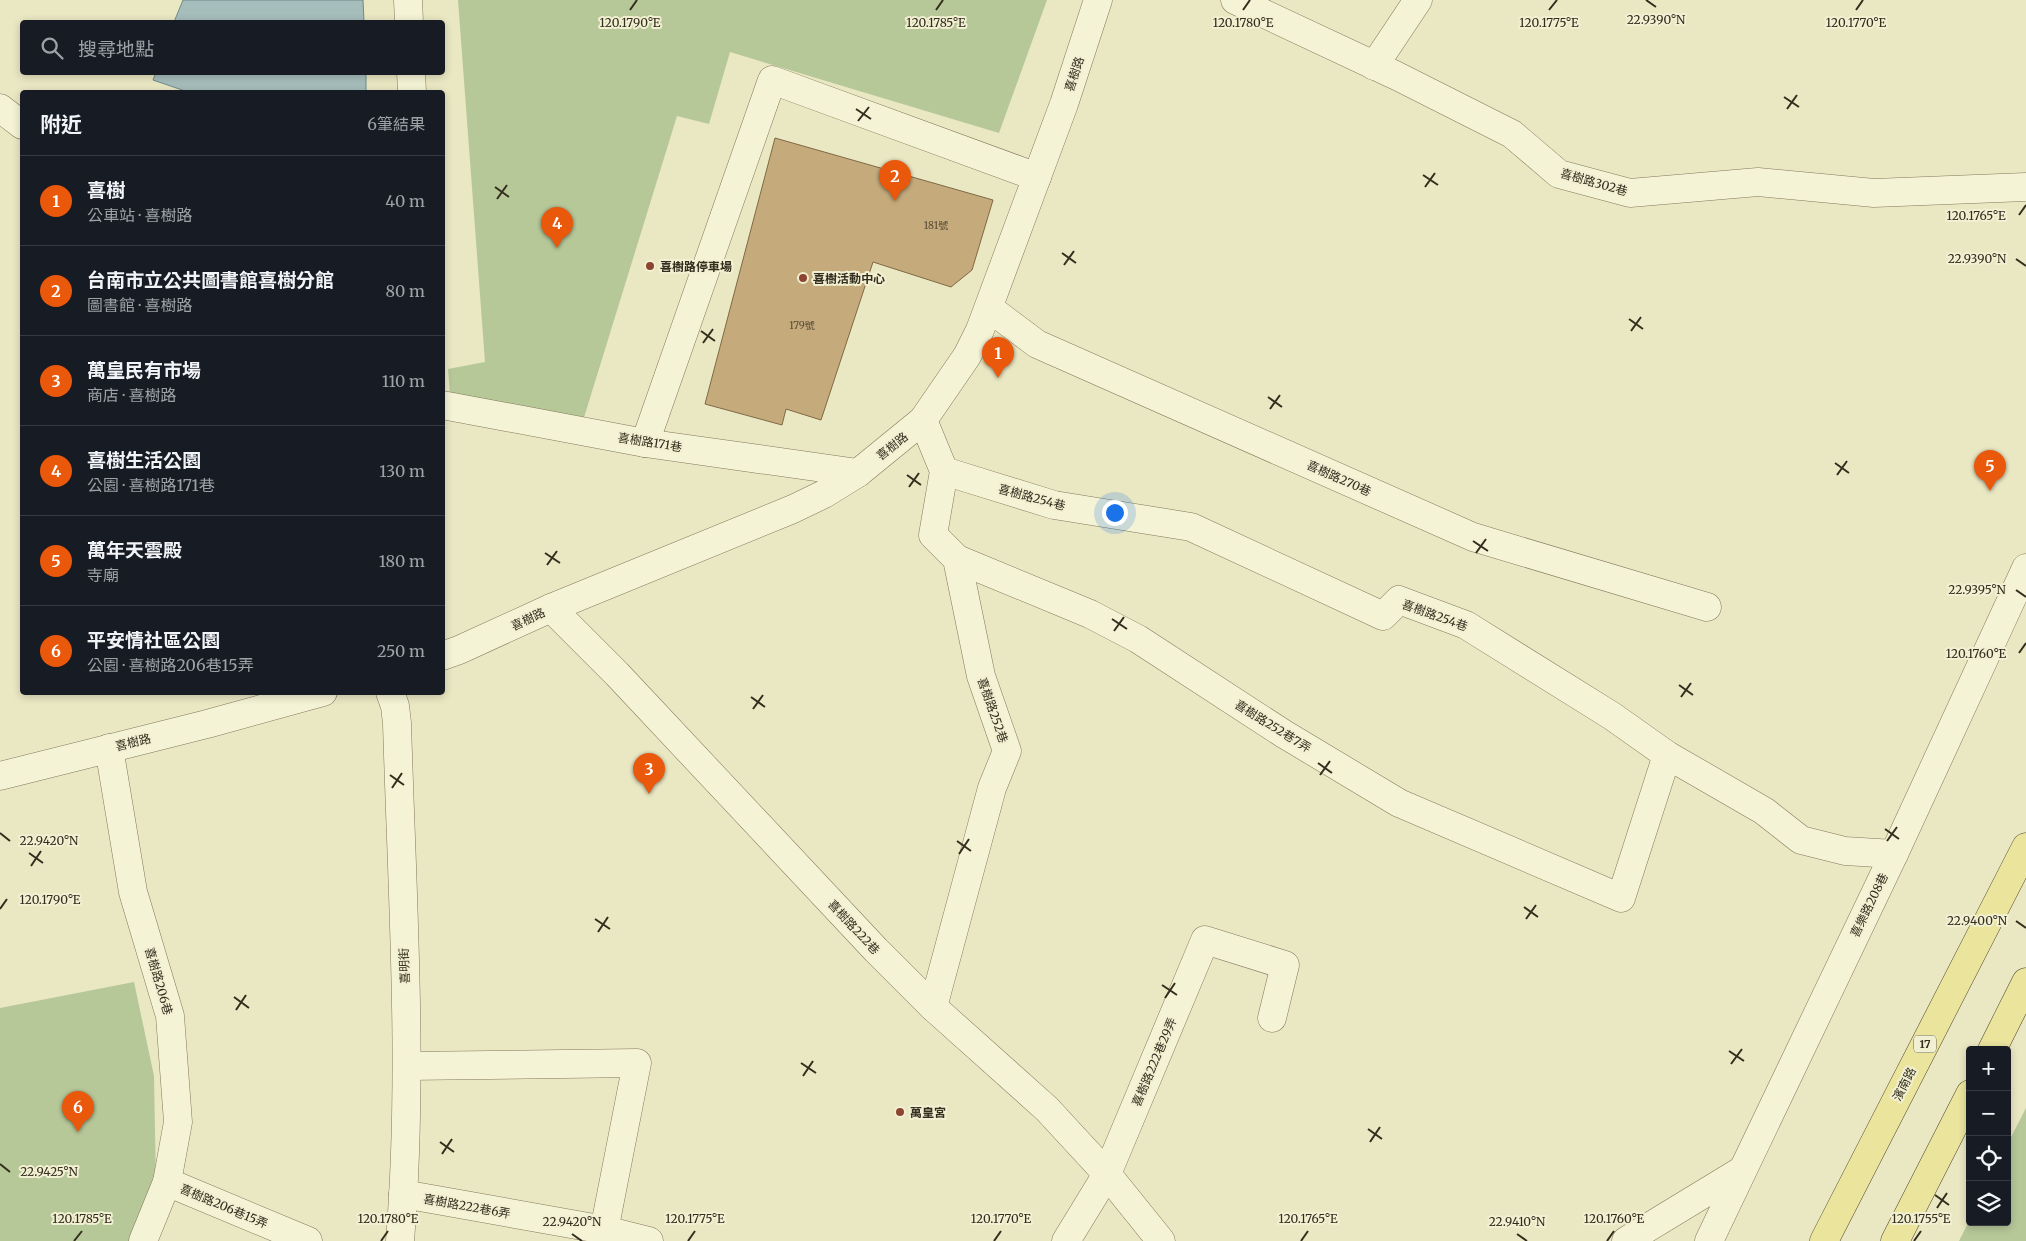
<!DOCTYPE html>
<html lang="zh-TW">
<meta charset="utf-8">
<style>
body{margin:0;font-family:Merriweather,"Noto Sans TC",serif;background:#242831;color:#f1f3f6}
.controls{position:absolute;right:15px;bottom:15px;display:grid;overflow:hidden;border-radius:5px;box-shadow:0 2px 8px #0003}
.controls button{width:45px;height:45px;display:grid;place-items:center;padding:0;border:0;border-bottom:1px solid #363941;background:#171b24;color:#f1f3f6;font:25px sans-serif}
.you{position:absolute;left:1114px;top:512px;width:18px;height:18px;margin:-12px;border:4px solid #fff;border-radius:50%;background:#1a73e8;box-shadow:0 0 0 8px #1a73e833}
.badge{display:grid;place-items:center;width:32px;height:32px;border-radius:50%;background:#ea580c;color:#fff;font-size:16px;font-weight:700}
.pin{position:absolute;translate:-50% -41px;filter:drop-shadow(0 1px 2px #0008)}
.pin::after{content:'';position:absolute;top:26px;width:18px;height:15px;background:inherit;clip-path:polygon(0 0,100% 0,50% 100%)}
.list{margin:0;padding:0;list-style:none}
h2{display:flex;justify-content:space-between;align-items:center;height:65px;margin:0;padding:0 20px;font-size:21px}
h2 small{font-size:16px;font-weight:400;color:#9ea1a6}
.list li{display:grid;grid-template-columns:32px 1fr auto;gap:15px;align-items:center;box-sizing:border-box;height:90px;padding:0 20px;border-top:1px solid #363941}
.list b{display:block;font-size:19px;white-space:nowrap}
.list p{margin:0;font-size:16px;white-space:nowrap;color:#9ea1a6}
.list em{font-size:16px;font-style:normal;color:#9ea1a6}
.icon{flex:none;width:28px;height:28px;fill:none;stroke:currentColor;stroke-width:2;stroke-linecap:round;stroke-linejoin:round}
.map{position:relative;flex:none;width:2026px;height:1241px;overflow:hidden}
.search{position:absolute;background:#171b24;box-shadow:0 2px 8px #0003;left:20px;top:20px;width:425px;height:55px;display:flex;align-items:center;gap:12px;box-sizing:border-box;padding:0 18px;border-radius:5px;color:#9ea1a6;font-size:19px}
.panel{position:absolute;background:#171b24;box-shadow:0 2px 8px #0003;left:20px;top:90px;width:425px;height:605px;border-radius:5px}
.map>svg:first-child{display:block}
</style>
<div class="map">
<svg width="2026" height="1241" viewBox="0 0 2026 1241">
<rect width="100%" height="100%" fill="#eae7c3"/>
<g fill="#b6c798">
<path d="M458,0H1047L999,133L730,52L709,124L677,116L582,424L450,395L448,369L485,362Z"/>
<path d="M134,982L154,1076L156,1187L130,1241H0V1008Z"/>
<path d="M2026,1108V1241H1959L1970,1219V1222H2007V1145Z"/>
</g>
<g fill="#a5bdbb" stroke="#6d8a8a">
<path d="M183,0H363L364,22H174Z"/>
<path d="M156,72L366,73V92H188L153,80Z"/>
</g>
<path fill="#c5ab7c" stroke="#7f6943" d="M775,138L993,200L972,270L951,287L873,262L821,420L786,409L782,425L705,404Z"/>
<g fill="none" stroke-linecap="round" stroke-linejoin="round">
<g stroke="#82795b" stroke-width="29">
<g id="minor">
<path d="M408,0L409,22"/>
<path d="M1235,0L1397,76L1512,134L1559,174L1630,193L1758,182L1874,193L2026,187"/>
<path d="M1374,66L1418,0"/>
<path d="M411,72L412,92"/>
<path d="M0,108L22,125"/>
<path d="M989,308L1037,344L1473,537L1707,607"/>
<path d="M442,405L645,443L858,473"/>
<path d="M923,420L944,471L933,535L957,559L981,676L1007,751L992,788L933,1007"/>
<path d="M645,443L772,80L1037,177"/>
<path d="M944,471L1054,505L1191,527L1383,616L1399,600L1466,625L1612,716L1667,755L1764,811L1801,840L1845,851L1894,854"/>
<path d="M957,559L1090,614L1138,639L1284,734L1399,803L1621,898L1667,755"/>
<path d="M551,608L617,674L876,950L933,1007L1047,1109L1107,1174L1161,1241"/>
<path d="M442,656L459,650L551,608L793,509L824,494L858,473L923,420L967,356L980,330L1064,104L1098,0"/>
<path d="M390,692L395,706L397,723C402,895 414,1069 400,1241"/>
<path d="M109,748L133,892L170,1016L178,1122L167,1182L143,1241"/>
<path d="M0,776L207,724L323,692"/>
<path d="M407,1066L637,1063L602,1241"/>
<path d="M167,1182L308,1241"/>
<path d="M403,1194L605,1230L649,1241"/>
<path d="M1066,1241L1107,1174L1205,940L1285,965L1272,1018"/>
<path d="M1626,1241L1741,1171"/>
<path d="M1709,1241L1894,854L2026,568"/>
</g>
</g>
<g stroke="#50462f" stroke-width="29">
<g id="major">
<path d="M1992,1050L2026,982"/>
<path d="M1824,1241L2026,847"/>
<path d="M1895,1241L1970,1094"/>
</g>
</g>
<use href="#minor" stroke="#f5f3d5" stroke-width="28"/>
<use href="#major" stroke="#eae49d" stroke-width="28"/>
</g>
<path fill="none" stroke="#332d1e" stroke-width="2" d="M1646,0L1656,7M630,10L637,0M936,10L943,0M1243,10L1250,0M1549,10L1557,0M1856,10L1863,0M1784,97L1799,107M856,109L871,119M1787,109L1797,95M858,121L869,107M1423,175L1438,185M495,187L509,197M1425,187L1435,173M497,199L507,185M2019,215L2026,205M1062,253L1076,263M2016,259L2026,266M1064,265L1074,251M1629,319L1643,329M701,331L715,341M1631,331L1641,317M703,343L713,329M1268,397L1282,407M1270,409L1280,395M1835,463L1849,473M907,475L921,485M1837,475L1847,461M909,487L919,473M1473,541L1488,551M545,553L560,563M1476,553L1486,539M547,565L557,551M2016,590L2026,597M1112,619L1127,629M1114,631L1124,617M2019,653L2026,643M1679,685L1693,695M751,697L765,707M1681,697L1691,683M753,709L763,695M1318,763L1332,773M390,775L404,785M1320,775L1330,761M392,788L402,773M1885,829L1899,839M0,833L10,841M957,841L971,851M1887,841L1897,827M29,853L43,863M959,854L969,839M31,866L41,851M1524,907L1538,917M0,909L7,899M595,919L610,929M1526,919L1536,905M2016,921L2026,928M598,932L608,917M1162,985L1177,995M234,997L249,1008M1165,998L1175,983M236,1010L246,995M1729,1051L1744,1061M801,1063L816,1073M1731,1064L1742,1049M803,1076L813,1061M1368,1129L1382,1139M440,1142L454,1152M1370,1142L1380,1127M442,1154L452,1139M0,1164L10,1172M1935,1195L1949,1205M1937,1208L1947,1193M572,1234L582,1241M1517,1234L1527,1241M74,1241L82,1231M381,1241L388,1231M688,1241L695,1231M994,1241L1001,1231M1301,1241L1308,1231M1607,1241L1614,1231M1914,1241L1921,1231"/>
<g fill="#8c4530" stroke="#f2f0d2" stroke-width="2">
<circle cx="650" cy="266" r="5"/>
<circle cx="803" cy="278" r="5"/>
<circle cx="900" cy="1112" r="5"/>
</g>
<g text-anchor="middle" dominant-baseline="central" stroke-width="4" stroke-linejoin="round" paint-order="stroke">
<g font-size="10" fill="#584c36">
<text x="936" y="225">181號</text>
<text x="802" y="325">179號</text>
</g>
<rect fill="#f2f0d2" stroke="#6c6854" stroke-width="1" x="1914" y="1035.5" width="22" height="17" rx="4"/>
<g font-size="11" font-weight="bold" fill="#332d1e">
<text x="1925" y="1044">17</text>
</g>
<g font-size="12" fill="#332d1e" stroke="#f2f0d2">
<text transform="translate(1074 74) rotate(-72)">喜樹路</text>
<text transform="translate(1594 182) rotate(16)">喜樹路302巷</text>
<text transform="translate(650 442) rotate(9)">喜樹路171巷</text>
<text transform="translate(892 446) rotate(-39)">喜樹路</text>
<text transform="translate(1339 478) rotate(24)">喜樹路270巷</text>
<text transform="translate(1032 497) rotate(15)">喜樹路254巷</text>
<text transform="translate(1435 615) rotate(20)">喜樹路254巷</text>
<text transform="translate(528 619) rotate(-25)">喜樹路</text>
<text transform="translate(993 710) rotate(71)">喜樹路252巷</text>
<text transform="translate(1273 726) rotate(32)">喜樹路252巷7弄</text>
<text transform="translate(133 742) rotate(-14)">喜樹路</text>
<text transform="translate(1869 905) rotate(-64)">喜樂路208巷</text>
<text transform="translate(854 927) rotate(47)">喜樹路222巷</text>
<text transform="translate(404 966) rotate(-92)">喜明街</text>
<text transform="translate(159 981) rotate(74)">喜樹路206巷</text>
<text transform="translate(1154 1062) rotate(-67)">喜樹路222巷29弄</text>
<text transform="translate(1904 1084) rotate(-63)">濱南路</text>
<text transform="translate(224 1206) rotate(23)">喜樹路206巷15弄</text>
<text transform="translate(467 1206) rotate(10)">喜樹路222巷6弄</text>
</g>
<g font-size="12" font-weight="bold" fill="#332d1e" stroke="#f2f0d2" text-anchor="start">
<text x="660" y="266">喜樹路停車場</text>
<text x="813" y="278">喜樹活動中心</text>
<text x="910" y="1112">萬皇宮</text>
</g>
</g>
<g font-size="12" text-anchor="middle" fill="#332d1e" stroke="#f2f0d2" stroke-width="4" stroke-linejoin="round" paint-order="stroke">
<text x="1656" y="24">22.9390°N</text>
<text x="630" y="27">120.1790°E</text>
<text x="936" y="27">120.1785°E</text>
<text x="1243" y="27">120.1780°E</text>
<text x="1549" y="27">120.1775°E</text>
<text x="1856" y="27">120.1770°E</text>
<text x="1976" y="220">120.1765°E</text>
<text x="1977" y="263">22.9390°N</text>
<text x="1977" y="594">22.9395°N</text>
<text x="1976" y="658">120.1760°E</text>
<text x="49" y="845">22.9420°N</text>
<text x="50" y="904">120.1790°E</text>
<text x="1977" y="925">22.9400°N</text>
<text x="49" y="1176">22.9425°N</text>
<text x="82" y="1223">120.1785°E</text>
<text x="388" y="1223">120.1780°E</text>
<text x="695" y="1223">120.1775°E</text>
<text x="1001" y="1223">120.1770°E</text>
<text x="1308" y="1223">120.1765°E</text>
<text x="1614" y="1223">120.1760°E</text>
<text x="1921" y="1223">120.1755°E</text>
<text x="572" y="1226">22.9420°N</text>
<text x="1517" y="1226">22.9410°N</text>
</g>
</svg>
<div class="controls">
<button>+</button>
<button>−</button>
<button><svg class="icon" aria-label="locate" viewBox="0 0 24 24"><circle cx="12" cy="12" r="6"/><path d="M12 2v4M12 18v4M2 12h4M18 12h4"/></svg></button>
<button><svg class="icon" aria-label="layers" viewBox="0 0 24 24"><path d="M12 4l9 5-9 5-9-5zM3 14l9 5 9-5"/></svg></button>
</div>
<div class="you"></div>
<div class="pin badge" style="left:998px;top:378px">1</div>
<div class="pin badge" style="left:895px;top:201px">2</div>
<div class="pin badge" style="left:649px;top:794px">3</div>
<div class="pin badge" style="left:557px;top:248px">4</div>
<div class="pin badge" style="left:1990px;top:491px">5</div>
<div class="pin badge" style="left:78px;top:1132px">6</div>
<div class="search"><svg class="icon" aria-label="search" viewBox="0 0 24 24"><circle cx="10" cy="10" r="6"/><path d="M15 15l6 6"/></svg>搜尋地點</div>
<section class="panel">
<h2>附近<small>6筆結果</small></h2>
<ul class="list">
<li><span class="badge">1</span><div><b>喜樹</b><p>公車站 · 喜樹路</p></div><em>40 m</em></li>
<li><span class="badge">2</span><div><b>台南市立公共圖書館喜樹分館</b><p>圖書館 · 喜樹路</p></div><em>80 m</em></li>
<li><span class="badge">3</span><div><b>萬皇民有市場</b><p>商店 · 喜樹路</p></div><em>110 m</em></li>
<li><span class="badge">4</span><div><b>喜樹生活公園</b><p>公園 · 喜樹路171巷</p></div><em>130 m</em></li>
<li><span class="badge">5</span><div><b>萬年天雲殿</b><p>寺廟</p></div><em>180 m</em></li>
<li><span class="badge">6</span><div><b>平安情社區公園</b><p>公園 · 喜樹路206巷15弄</p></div><em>250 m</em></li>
</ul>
</section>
</div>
